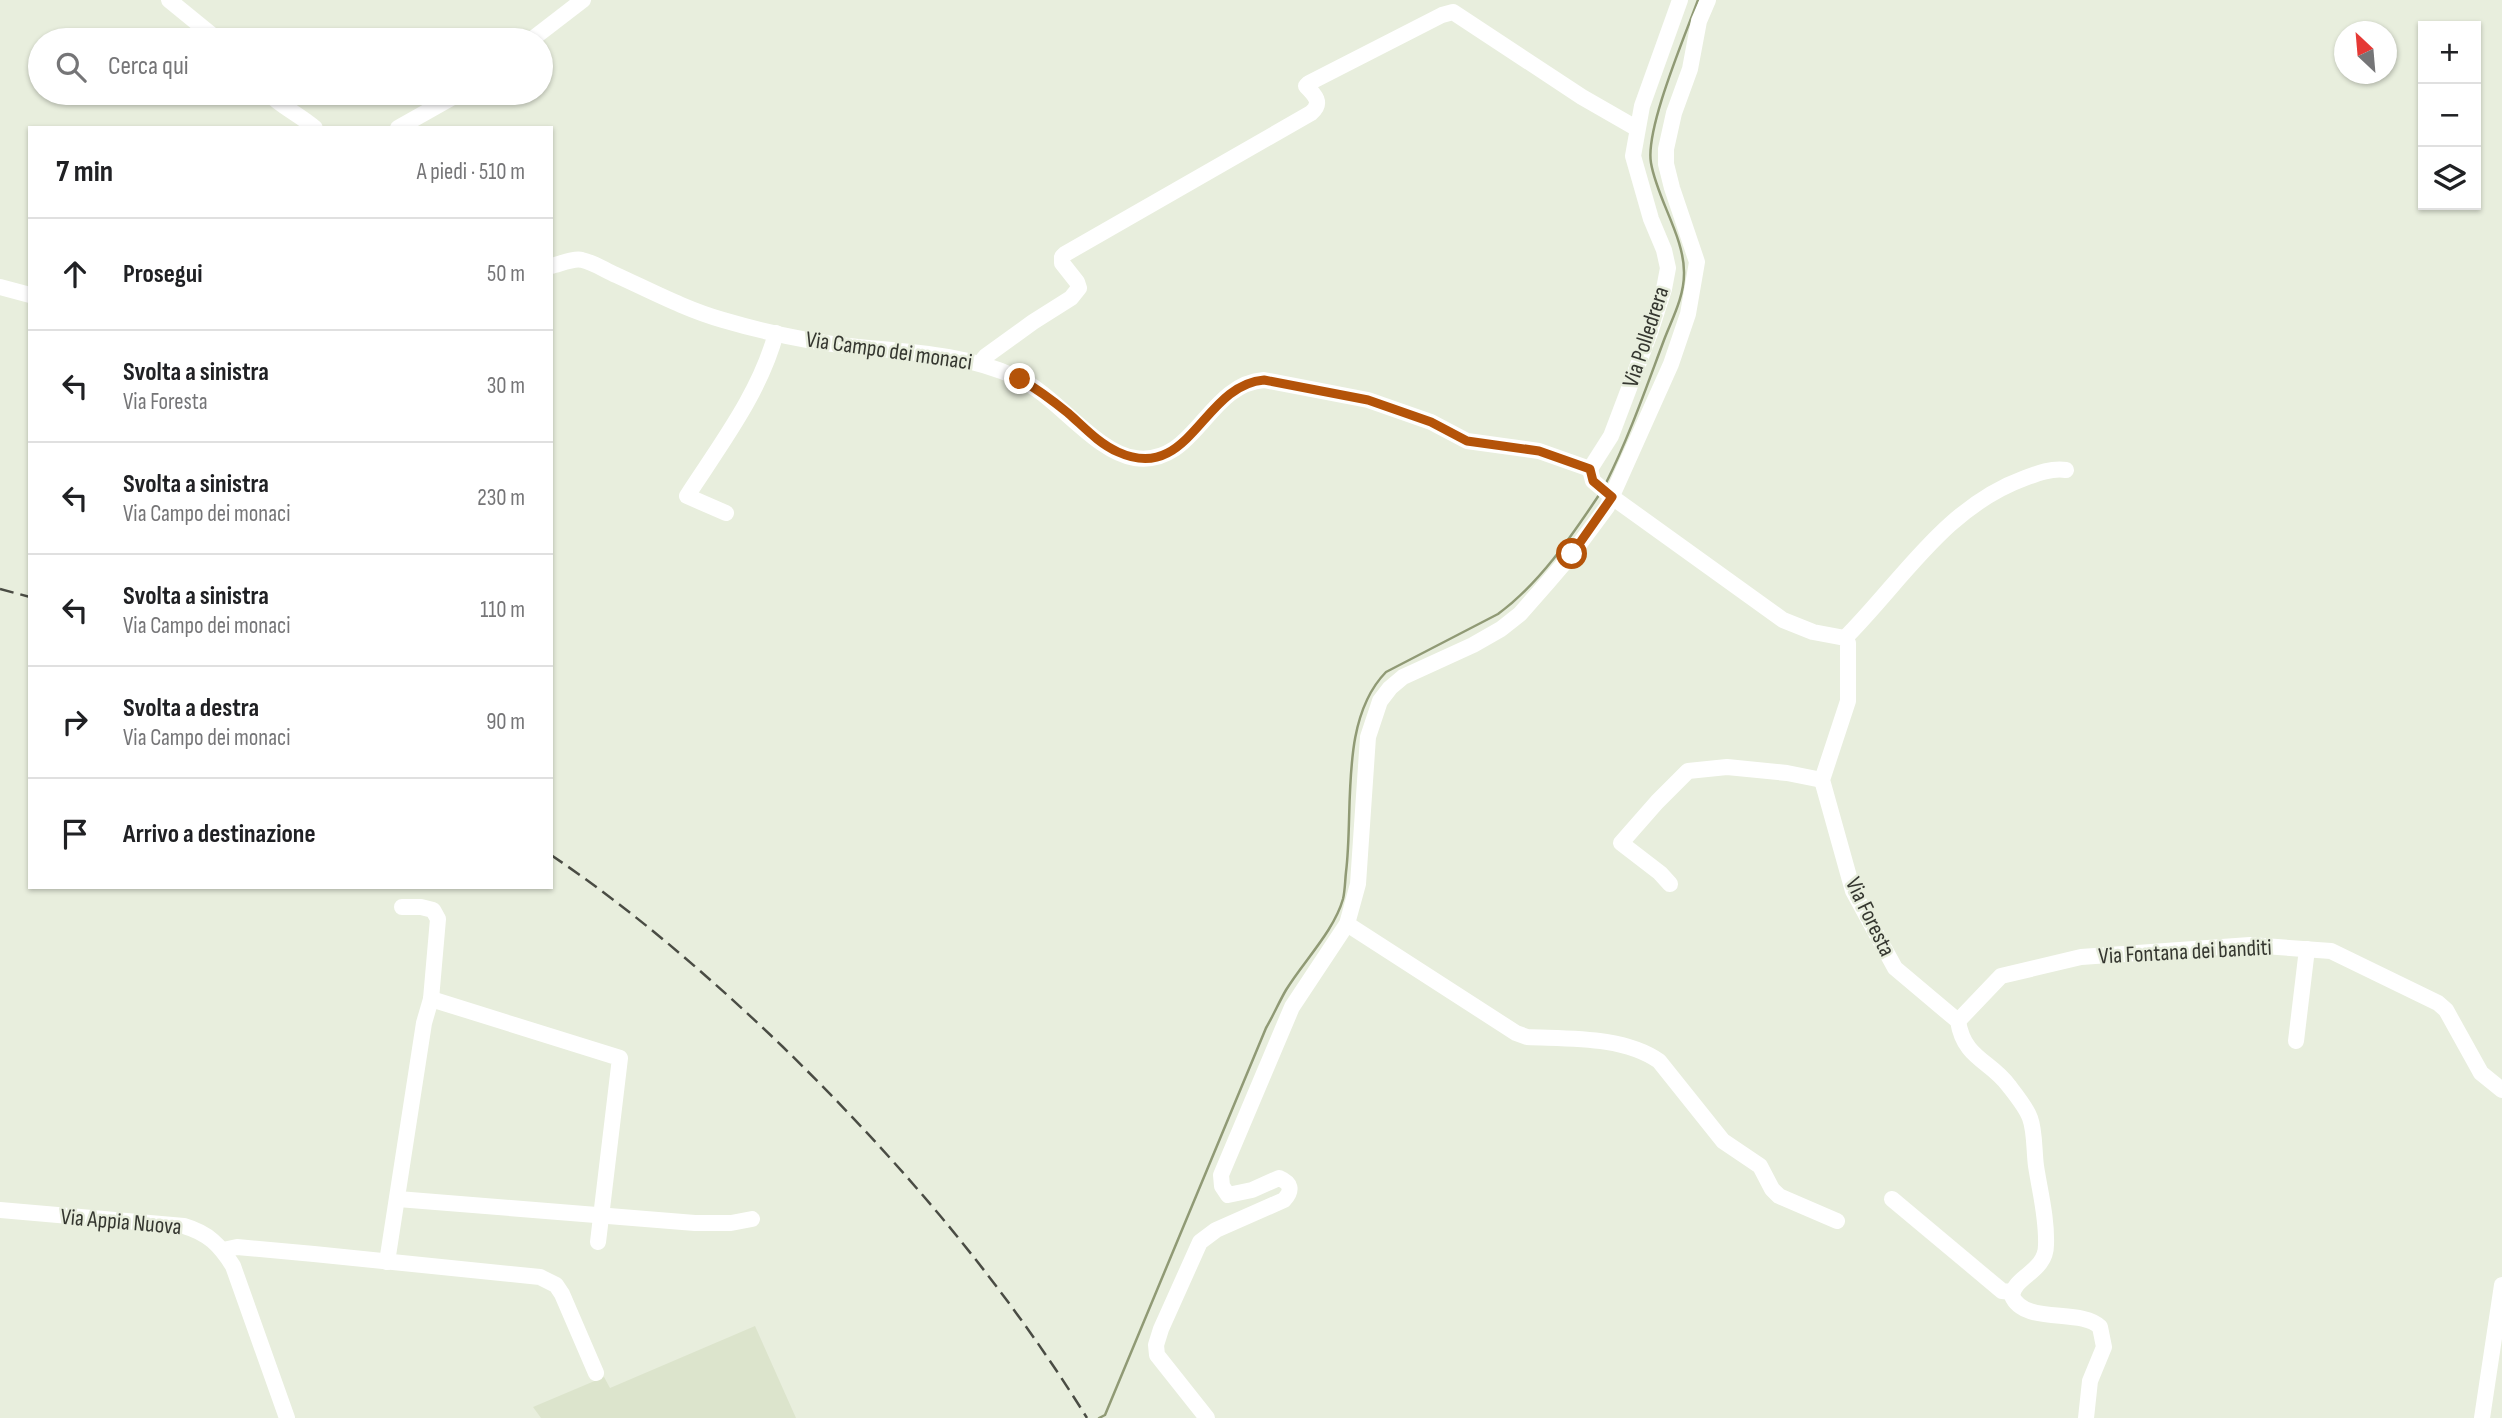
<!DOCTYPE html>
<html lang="it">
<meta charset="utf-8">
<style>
body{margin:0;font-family:"Sofia Sans Condensed",sans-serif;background:#f6f6f6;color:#202124}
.controls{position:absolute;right:21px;top:21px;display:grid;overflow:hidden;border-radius:0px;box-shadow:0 2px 5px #0004}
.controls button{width:63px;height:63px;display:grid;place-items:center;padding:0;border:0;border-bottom:2px solid #e0e0e0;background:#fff;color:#202124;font:35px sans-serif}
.compass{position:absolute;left:2334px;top:21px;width:63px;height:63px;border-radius:50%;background:#fff;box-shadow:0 2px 5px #0004;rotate:334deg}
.stop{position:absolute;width:21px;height:21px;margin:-16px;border:5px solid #b45309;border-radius:50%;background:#fff}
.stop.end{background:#b45309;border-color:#fff;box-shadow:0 2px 7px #0008}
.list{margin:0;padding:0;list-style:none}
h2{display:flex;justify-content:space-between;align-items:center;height:91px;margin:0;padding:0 28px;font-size:30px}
h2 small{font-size:23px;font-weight:400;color:#757577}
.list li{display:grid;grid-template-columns:46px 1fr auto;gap:21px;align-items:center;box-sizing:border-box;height:112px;padding:0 28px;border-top:2px solid #e0e0e0}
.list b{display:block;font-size:26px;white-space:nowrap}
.list p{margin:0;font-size:23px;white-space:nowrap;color:#757577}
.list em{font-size:23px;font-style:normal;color:#757577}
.icon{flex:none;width:38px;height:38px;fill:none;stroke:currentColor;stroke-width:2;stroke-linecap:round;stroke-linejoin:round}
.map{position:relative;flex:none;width:2502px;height:1418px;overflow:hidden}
.search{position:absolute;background:#fff;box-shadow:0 2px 5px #0004;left:28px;top:28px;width:525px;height:77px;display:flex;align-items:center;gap:18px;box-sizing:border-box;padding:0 24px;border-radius:38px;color:#757577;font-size:26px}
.panel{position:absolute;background:#fff;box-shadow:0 2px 5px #0004;left:28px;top:126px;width:525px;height:763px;border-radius:0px}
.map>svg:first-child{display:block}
</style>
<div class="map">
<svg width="2502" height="1418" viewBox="0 0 2502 1418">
<rect width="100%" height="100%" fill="#e8eedd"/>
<path fill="#dce4cc" d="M755,1326L796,1418H541L533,1407L604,1377L610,1388Z"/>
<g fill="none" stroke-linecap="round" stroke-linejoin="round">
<g stroke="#909a75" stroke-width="2.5">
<path d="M1606,483C1629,437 1646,388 1664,340C1672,319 1684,297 1684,274C1685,238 1657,199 1651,163C1645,129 1685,36 1698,0"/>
<path d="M1099,1418L1105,1415L1266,1028C1273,1016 1279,1002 1286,990C1303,962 1334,931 1343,899C1345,891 1345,881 1346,872C1354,809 1339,720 1386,672L1498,614C1539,584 1571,537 1599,495"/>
</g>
<g stroke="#fff" stroke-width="16">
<path d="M169,0L218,40"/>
<path d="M531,40L583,0"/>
<path d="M268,93C282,107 300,115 315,128"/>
<path d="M398,128L460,93"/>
<path d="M551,266C560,264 574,258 582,260C593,262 606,271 616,275C651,291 687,310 723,320C764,332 806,341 848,346C906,352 964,353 1018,378C1057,396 1095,452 1135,458C1195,467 1207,384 1264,380L1368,400L1431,422L1467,441L1539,451L1590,469"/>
<path d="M0,287L30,295"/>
<path d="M980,363L986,356L1033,322L1071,298L1079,288L1077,282L1062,263V257L1065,254L1311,113C1323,103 1315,95 1306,86L1309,83L1442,15L1453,12L1582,97L1636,128"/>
<path d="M1590,469L1593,481L1612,497L1783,620L1813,632L1845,638L1848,643V701L1822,780L1853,891L1895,968L1958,1021C1964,1059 1990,1060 2009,1086C2016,1095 2026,1107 2030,1118C2035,1131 2034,1151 2036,1166C2040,1192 2047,1218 2046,1245C2046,1272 2014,1276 2012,1296C2024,1325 2081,1308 2100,1327L2104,1347L2090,1381L2086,1418"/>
<path d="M1590,469L1611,436L1650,333L1664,289L1668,268L1664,250L1651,219L1633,156L1642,106L1680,0"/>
<path d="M726,513L687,496C720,445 760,393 776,333"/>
<path d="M1845,638C1902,581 1945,507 2025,478C2038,473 2052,468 2066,470"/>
<path d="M1670,884L1660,873L1621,843L1657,802L1688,771L1727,767L1787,773L1822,780"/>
<path d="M1347,924L1516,1033L1527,1037C1569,1039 1623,1036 1659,1061L1723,1141L1760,1166L1772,1189L1779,1196L1837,1221"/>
<path d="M431,999L620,1058L598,1242"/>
<path d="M1958,1021L2001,976L2081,957L2250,945L2331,951L2438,1003L2446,1010L2481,1073L2502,1090"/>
<path d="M2296,1041L2307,949"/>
<path d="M398,1199L695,1223H731L752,1219"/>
<path d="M1892,1199L2002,1291L2012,1292"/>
<path d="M0,1210L184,1226C208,1233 220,1245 233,1266L287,1418"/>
<path d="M223,1250L237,1247L314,1254L540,1277L556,1285L562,1294L596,1373"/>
<path d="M387,1262L424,1023L431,999L438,919L433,910L421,907H402"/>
<path d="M1207,1418L1157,1355L1156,1345L1161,1329L1200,1242L1216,1230L1284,1200C1293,1190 1291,1183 1279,1178L1252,1190L1228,1195L1222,1186L1221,1175L1292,1007L1347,924L1358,884L1368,737L1380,701L1390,688L1403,677L1473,645L1501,629L1520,614L1549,581L1572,554L1607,507L1671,364L1688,314L1697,262L1672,188L1666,164V149L1674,113L1690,69L1699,21L1708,0"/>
<path d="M2482,1418L2502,1285"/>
</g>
<g stroke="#4a4c44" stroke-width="2.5" stroke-dasharray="14 7" stroke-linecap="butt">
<path d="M0,589L30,597"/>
<path d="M551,855C634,911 711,978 783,1047C898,1159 1002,1281 1087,1418"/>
</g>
</g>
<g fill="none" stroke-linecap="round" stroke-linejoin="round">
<path stroke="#b45309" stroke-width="9" d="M1020,379C1037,389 1052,400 1068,413C1084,427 1098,443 1118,452C1190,485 1202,385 1264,380L1368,400L1431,422L1467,441L1539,451L1590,469L1593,481L1612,497L1572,554"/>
</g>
<g text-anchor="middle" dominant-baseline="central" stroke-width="5" stroke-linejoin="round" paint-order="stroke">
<g font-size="23" fill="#353730" stroke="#e8eedd">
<text transform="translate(1646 337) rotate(-72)">Via Polledrera</text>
<text transform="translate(889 351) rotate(8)">Via Campo dei monaci</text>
<text transform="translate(1870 917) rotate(64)">Via Foresta</text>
<text transform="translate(2185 952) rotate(-3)">Via Fontana dei banditi</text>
<text transform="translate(121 1222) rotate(5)">Via Appia Nuova</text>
</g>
</g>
</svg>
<div class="controls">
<button>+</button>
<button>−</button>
<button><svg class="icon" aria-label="layers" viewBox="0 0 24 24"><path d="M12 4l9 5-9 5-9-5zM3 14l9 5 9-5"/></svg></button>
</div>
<svg class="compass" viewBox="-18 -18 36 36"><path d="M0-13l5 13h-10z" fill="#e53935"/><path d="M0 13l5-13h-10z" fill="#757577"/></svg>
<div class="stop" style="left:1572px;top:554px"></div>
<div class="stop end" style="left:1020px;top:379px"></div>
<div class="search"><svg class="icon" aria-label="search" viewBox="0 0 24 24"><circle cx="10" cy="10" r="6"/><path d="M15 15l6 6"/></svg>Cerca qui</div>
<section class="panel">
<h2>7 min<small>A piedi · 510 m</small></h2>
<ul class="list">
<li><svg class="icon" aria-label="ahead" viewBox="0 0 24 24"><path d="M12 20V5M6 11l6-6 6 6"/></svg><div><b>Prosegui</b></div><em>50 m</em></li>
<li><svg class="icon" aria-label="left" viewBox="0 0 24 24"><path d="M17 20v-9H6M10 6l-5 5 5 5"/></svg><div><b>Svolta a sinistra</b><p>Via Foresta</p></div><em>30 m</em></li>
<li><svg class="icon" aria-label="left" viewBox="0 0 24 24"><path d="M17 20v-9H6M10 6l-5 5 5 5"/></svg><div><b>Svolta a sinistra</b><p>Via Campo dei monaci</p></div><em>230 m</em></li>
<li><svg class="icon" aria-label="left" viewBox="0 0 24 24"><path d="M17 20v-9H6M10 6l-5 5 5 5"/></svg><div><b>Svolta a sinistra</b><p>Via Campo dei monaci</p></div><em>110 m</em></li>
<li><svg class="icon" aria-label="right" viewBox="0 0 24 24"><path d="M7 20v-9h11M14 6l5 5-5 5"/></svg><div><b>Svolta a destra</b><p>Via Campo dei monaci</p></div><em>90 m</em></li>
<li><svg class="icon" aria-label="arrive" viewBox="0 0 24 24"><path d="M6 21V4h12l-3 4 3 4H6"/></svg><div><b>Arrivo a destinazione</b></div></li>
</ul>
</section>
</div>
